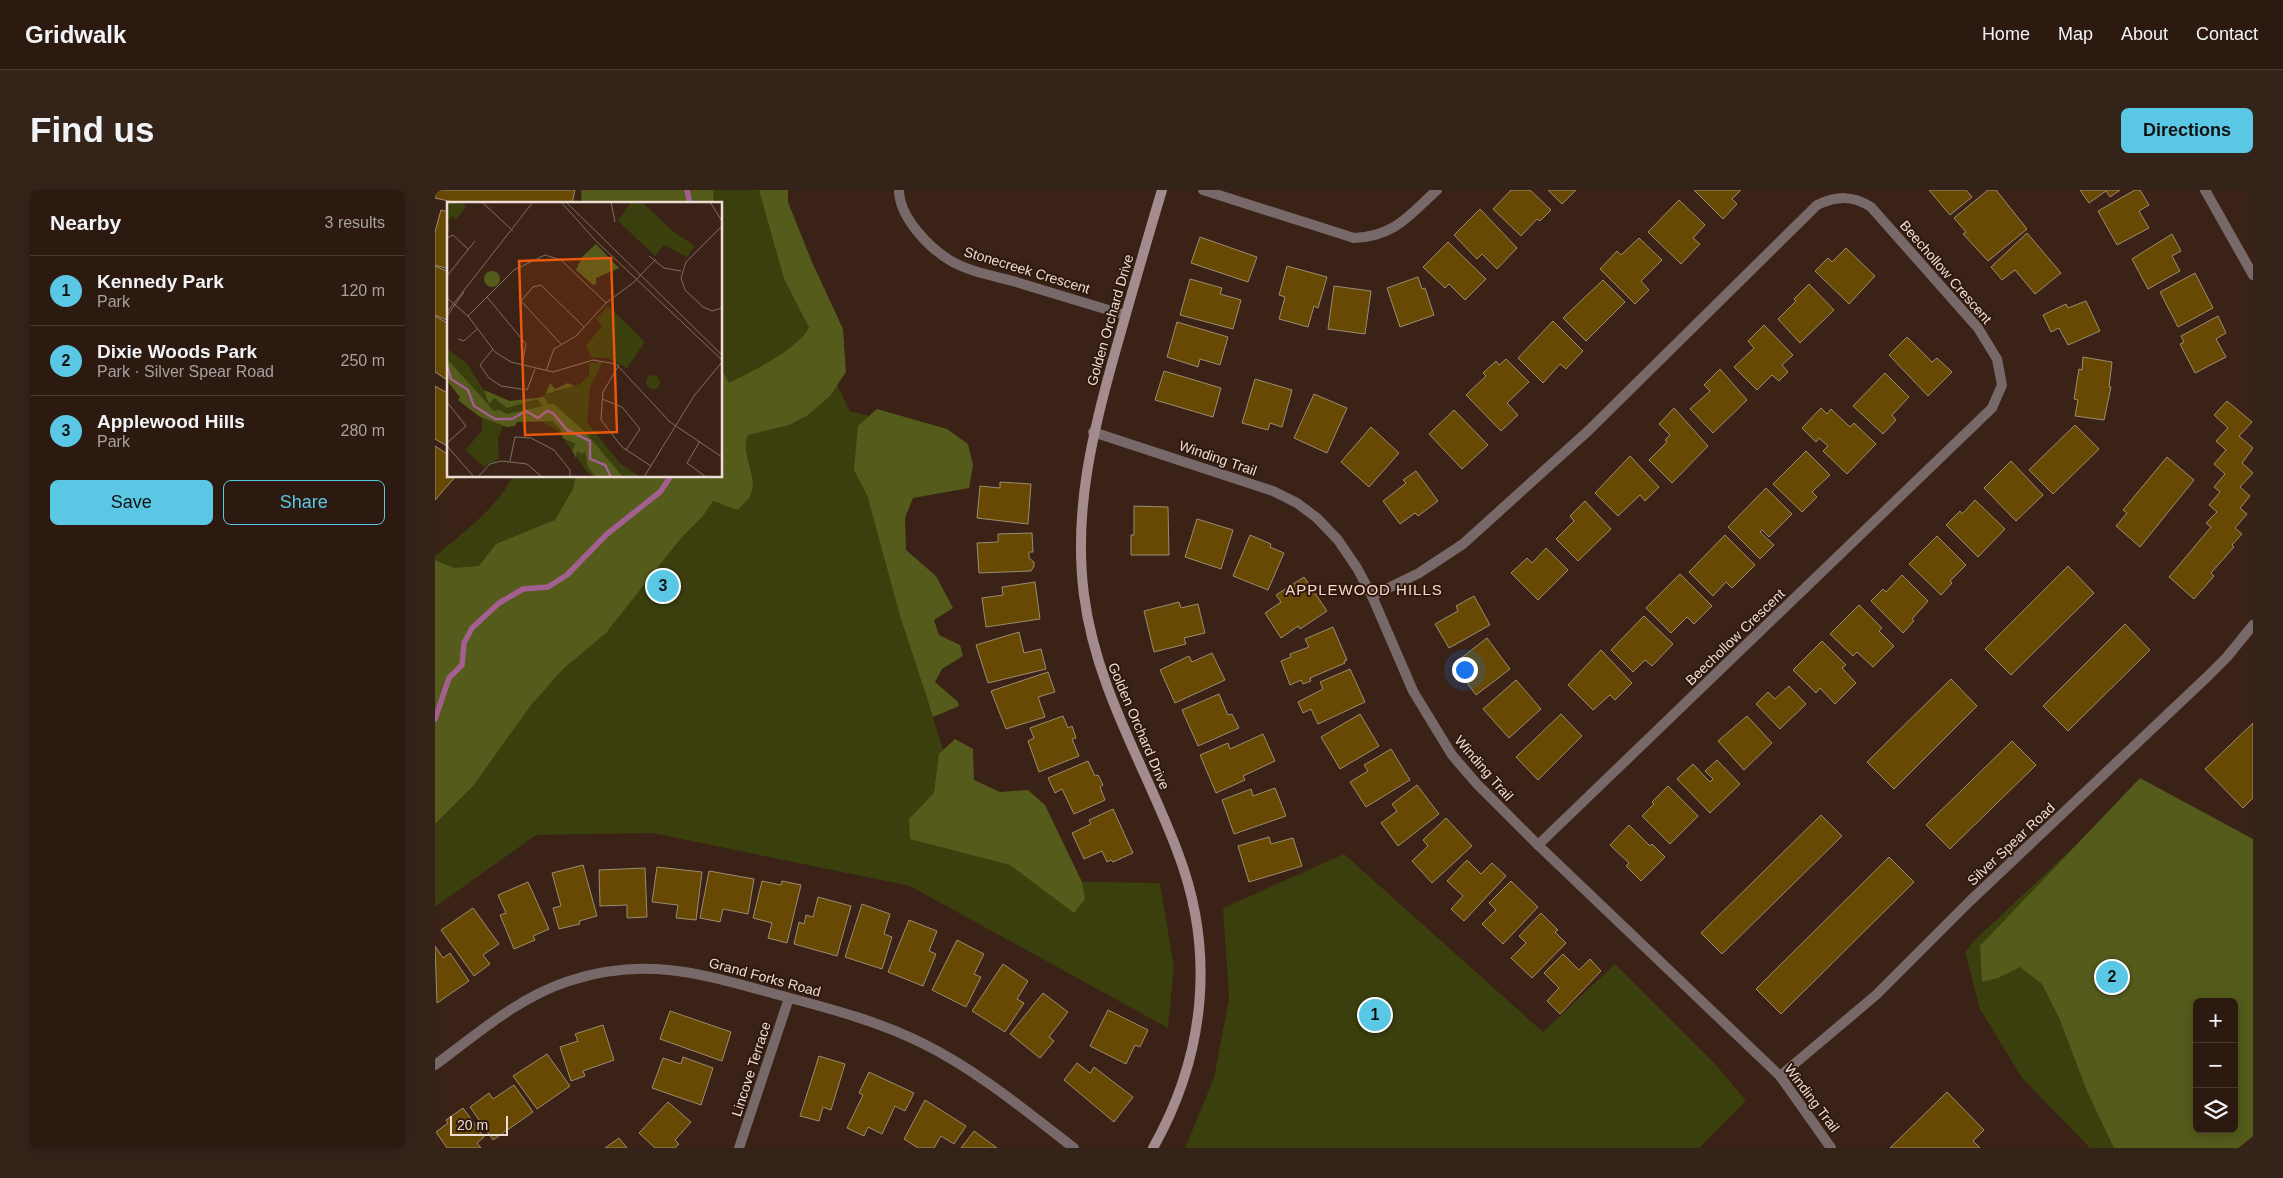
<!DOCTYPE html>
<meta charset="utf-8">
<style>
body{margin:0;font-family:Arial,sans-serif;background:#342319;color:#f1f3f6}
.controls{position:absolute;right:15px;bottom:15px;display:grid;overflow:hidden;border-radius:8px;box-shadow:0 2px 12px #0003}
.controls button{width:45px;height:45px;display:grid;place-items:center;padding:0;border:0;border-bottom:1px solid #483830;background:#2c1a10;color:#f1f3f6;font:25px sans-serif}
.scale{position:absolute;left:15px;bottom:12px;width:58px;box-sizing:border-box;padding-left:5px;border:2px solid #edddd5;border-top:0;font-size:14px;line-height:18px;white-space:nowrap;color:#edddd5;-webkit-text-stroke:4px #2f180d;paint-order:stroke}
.you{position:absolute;left:1029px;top:479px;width:18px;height:18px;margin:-12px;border:4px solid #fff;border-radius:50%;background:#1a73e8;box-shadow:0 0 0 8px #1a73e833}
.badge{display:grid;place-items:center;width:32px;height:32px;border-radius:50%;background:#5ac8e5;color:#111;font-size:16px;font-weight:700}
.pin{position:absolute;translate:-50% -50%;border:2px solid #fff;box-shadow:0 1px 5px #0006}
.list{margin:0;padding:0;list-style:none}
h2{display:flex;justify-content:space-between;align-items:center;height:65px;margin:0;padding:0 20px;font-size:21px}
h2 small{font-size:16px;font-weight:400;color:#a6a19f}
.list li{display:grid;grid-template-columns:32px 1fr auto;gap:15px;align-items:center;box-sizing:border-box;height:70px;padding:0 20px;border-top:1px solid #483830}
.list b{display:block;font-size:19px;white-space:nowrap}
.list p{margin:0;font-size:16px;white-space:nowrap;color:#a6a19f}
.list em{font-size:16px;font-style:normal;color:#a6a19f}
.actions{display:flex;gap:10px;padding:15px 20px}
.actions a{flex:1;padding:11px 0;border:1px solid #5ac8e5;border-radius:8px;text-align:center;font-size:18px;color:#5ac8e5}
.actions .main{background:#5ac8e5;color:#111}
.icon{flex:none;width:28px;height:28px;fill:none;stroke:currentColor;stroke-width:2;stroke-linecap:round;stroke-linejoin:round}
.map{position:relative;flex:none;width:1818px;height:958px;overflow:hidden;border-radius:8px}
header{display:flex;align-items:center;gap:30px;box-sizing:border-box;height:70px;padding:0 25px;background:#2c1a10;border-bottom:1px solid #483830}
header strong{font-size:24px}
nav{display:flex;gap:28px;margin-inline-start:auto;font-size:18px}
.intro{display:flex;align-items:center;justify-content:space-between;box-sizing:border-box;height:120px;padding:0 30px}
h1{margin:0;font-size:35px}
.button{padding:12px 22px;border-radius:8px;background:#5ac8e5;color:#111;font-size:18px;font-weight:700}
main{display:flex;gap:30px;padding:0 30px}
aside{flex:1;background:#2c1a10;border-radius:8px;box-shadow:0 2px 12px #0003}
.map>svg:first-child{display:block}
</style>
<header>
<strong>Gridwalk</strong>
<nav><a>Home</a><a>Map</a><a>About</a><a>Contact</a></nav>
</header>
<div class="intro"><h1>Find us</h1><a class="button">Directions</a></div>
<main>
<aside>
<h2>Nearby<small>3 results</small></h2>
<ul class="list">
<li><span class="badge">1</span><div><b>Kennedy Park</b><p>Park</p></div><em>120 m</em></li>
<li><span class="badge">2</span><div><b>Dixie Woods Park</b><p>Park · Silver Spear Road</p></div><em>250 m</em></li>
<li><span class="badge">3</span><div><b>Applewood Hills</b><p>Park</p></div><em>280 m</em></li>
</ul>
<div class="actions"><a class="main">Save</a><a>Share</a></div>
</aside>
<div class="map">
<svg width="1818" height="958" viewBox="0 0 1818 958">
<rect width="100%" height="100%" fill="#3a2216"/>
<g fill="#3a3f0d" fill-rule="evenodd">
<path d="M146,0H324L349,89L415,221L485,239L432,305L465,426L517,587L605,691L725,693L739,777L733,838L475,696L218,643L101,645L0,717V366C28,343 61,319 78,286H286V14H147Z"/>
<path d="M1701,598L1818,717V946L1804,958H1655L1587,888L1545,819L1530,762L1539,751ZM1762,812H1799V939H1762Z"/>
<path d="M909,664L1108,842L1180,774L1282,876L1311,911L1264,958H750L779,888L794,808L788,718Z"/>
</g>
<g fill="#545b1b" fill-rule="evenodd">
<path d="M146,0H278L279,14H147Z"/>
<path d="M324,0H353V12L377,72L408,139L411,182L395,206L373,225L354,235L313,245C304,265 326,289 314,308C311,312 306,316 303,320L278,311L268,326L246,348L171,443L128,479L96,515L38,596L0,634V370L19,378L44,376L61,354L120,330L138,299L141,286H286V179L294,193C319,180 359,162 374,138L349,89Z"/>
<path d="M442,219L512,239L533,254L538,275L534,298L478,308L470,328L471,360L501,386L518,418L499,430L504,445L525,455L528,466L507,479L500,492L523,512L524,516L498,527L465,426L432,305L419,280L423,236Z"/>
<path d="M520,549L538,559L539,590L565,602L593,600L610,615L647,692L650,709L639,723L575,675L475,649L474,629L499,603L504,564Z"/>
<path d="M1705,588L1818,649V946L1803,958H1679L1652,901L1625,830L1607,794L1585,777L1563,788L1547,792L1545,756ZM1762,812H1799V939H1762Z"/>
</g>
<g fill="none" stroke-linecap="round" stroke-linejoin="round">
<g stroke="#a25f8f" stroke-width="5.5">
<path d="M252,0L255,14"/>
<path d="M0,529L14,488L27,475L29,453L37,438L64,413L88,399L113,397L132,385L172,344L225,302L236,286"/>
</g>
</g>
<g fill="#674904" stroke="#9b8c71">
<path d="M0,0H140L137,14H27L0,8Z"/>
<path d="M1076,0H1095L1116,20L1105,31L1102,29L1086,46L1058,19Z"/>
<path d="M1113,0H1141L1127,14Z"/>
<path d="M1259,0H1306L1297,9L1302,14L1288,29Z"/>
<path d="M1494,0H1531L1537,7L1515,25Z"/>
<path d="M1553,0H1561L1592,39L1553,71L1528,44L1531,42L1519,28Z"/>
<path d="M1645,0H1685L1675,7L1671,1L1654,13Z"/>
<path d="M1700,0H1705L1714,15L1704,21L1714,38L1682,55L1663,21Z"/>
<path d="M1244,10L1270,35L1258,48L1265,54L1246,74L1213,42Z"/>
<path d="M1045,19L1082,58L1062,79L1047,64L1042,69L1019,45Z"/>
<path d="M6,20L14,22V79L0,75V42Z"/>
<path d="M1592,43L1626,83L1600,104L1580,80L1567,90L1556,77Z"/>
<path d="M1737,44L1746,61L1737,66L1745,81L1713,99L1697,69Z"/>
<path d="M765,47L822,67L813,92L756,73Z"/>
<path d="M1204,48L1227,70L1206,91L1214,100L1200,114L1165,79L1182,61L1186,65Z"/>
<path d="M1013,52L1051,89L1030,110L1014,94L1010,98L988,77Z"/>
<path d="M1411,58L1440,86L1414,114L1380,81L1393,68L1397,72Z"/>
<path d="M0,76L14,82V131L0,125Z"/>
<path d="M852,76L892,87L883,118L879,116L873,137L844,129L850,107L844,105Z"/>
<path d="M1760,83L1778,118L1743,137L1725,102Z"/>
<path d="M983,87L987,99L990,98L999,125L965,137L952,98Z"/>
<path d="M755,89L787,98L785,104L806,110L798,139L745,125Z"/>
<path d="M1168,90L1190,112L1151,151L1128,128Z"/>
<path d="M1374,94L1399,120L1365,153L1343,129L1361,111L1359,109Z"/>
<path d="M899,96L936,101L930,144L893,139Z"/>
<path d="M1651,111L1665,141L1633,155L1624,138L1616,142L1608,125L1631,114L1633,118Z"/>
<path d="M0,126L14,134V191L0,182Z"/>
<path d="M1783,126L1791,143L1781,149L1791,167L1760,183L1745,154L1749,152L1746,146Z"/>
<path d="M1118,131L1148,161L1131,179L1125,174L1108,193L1083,168Z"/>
<path d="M742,132L793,147L785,175L765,169L763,177L732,167Z"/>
<path d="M1329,135L1358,165L1347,175L1353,182L1344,191L1337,185L1322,200L1299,177L1319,158L1313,151Z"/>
<path d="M1472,147L1497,172L1502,168L1517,182L1493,206L1454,165Z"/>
<path d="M1648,167L1677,172L1674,197H1676L1669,230L1640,226L1643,210L1639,209L1644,179L1647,180Z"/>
<path d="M1071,169L1094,192L1072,213L1083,225L1066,241L1031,205L1051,186L1048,183L1061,171L1064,175Z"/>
<path d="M1285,179L1312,210L1278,243L1255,219L1275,201L1269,195Z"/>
<path d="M729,181L786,198L778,227L720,210Z"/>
<path d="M1450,183L1474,207L1457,225L1461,230L1448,244L1418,216Z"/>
<path d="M820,189L857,200L847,237L835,233L833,240L807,233Z"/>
<path d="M0,196L14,204V257L0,249Z"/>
<path d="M879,204L912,218L892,263L859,248Z"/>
<path d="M1792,211L1817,232L1804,246L1818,258L1807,273L1818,283L1805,297L1815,306L1805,318L1812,324L1800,338L1807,344L1797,355L1799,357L1776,383L1779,386L1759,409L1734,387L1776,337L1771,333L1782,322L1774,315L1785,302L1779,297L1790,284L1779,274L1791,260L1781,251L1793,238L1779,225Z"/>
<path d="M1239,218L1273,256L1237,293L1214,270L1232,252L1230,250L1235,245L1224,234Z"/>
<path d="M1386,218L1392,224L1396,219L1415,237L1419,233L1441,254L1412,284L1388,261L1393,256L1384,248L1381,252L1367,238Z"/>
<path d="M1019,220L1053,255L1027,279L994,244Z"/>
<path d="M1640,235L1664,259L1618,304L1594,280Z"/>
<path d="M936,237L964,263L934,297L906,272Z"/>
<path d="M0,256L14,265V286H21L0,310Z"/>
<path d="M1371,261L1395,285L1377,302L1382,307L1367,322L1338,294Z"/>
<path d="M1195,266L1224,297L1210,311L1205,305L1183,326L1160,303Z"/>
<path d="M1732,267L1759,290L1705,357L1681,336L1692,323L1688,320Z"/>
<path d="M1576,271L1608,305L1581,331L1549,298Z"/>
<path d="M981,281L1003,311L983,326L980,323L965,334L948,311L971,293L968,290Z"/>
<path d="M565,292L596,294L593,334L542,328L545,296L565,298Z"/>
<path d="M1331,298L1357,324L1334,347L1327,340L1325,342L1339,355L1325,369L1293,337Z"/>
<path d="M1540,310L1570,339L1543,367L1511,335L1525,321L1527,324Z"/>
<path d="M1150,311L1176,339L1143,371L1121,349L1139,331L1135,326Z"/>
<path d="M699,316L733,317L734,365H696V345H699Z"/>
<path d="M762,329L798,340L786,379L750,367Z"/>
<path d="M597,343L598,362H594V368L599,372V376L596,381L544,383L542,353L563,352V344Z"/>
<path d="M815,345L836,354L835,357L849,363L833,400L798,386Z"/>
<path d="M1290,345L1320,375L1297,398L1291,392L1278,406L1254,382Z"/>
<path d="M1502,346L1531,375L1515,391L1517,393L1506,405L1474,374Z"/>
<path d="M1111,358L1133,380L1103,410L1076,383L1092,368L1097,373Z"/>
<path d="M1633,376L1659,403L1576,485L1550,459Z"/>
<path d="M1245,384L1277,416L1259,434L1252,427L1236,443L1211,418Z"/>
<path d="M1467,385L1493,411L1477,429L1479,431L1468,443L1436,411L1448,399L1451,402Z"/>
<path d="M869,387L892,421L865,439L863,436L846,448L830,423L846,412L841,405Z"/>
<path d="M600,392L605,429L551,437L547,408L568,405L567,397Z"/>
<path d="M1039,406L1055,435L1014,458L1000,434L1023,421L1021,416Z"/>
<path d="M744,412L746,418L763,414L770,443L749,448L751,454L719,462L709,421Z"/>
<path d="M1424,415L1447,438L1444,441L1459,456L1438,477L1422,462L1418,466L1395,444Z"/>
<path d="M1209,426L1238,454L1217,476L1210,470L1198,482L1176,460Z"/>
<path d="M1690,434L1715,460L1633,541L1608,516Z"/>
<path d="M898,437L912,470L909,471L910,473L875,488L876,491L868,494L866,490L855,495L846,471L856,467L855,464L874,457L870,449Z"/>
<path d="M584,442L589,463L606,459L611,479L553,493L541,455Z"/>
<path d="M1052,448L1075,479L1041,505L1027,486L1030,484L1021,472Z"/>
<path d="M1387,451L1411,475L1407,478L1421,493L1400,514L1385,498L1381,503L1358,480Z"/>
<path d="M1166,460L1197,493L1180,510L1175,505L1158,520L1133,495Z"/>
<path d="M777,463L790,490L740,513L725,480L754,466L757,472Z"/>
<path d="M915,479L930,512L883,534L876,519L868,523L863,512L888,499L885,492Z"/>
<path d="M613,482L620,502L603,507L610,527L571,539L556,501Z"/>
<path d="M1516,489L1542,516L1459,599L1432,572Z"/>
<path d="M1081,490L1106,519L1074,548L1048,519Z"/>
<path d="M1354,496L1371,514L1345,539L1321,514L1333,502L1340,509Z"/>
<path d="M784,504L793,525L797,524L804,538L763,556L747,520Z"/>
<path d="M925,524L944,556L905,579L886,547Z"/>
<path d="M1126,524L1147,546L1103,590L1081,567Z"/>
<path d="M628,526L633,538L637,536L641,548L637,549L644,566L604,582L593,551L599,548L595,538Z"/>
<path d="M1312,526L1337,553L1309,580L1283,551Z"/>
<path d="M1818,533V608L1808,618L1770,579Z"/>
<path d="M828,544L840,571L808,586L810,590L781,603L765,565L793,553L795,559Z"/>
<path d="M1577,551L1601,575L1515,659L1491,635Z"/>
<path d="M956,559L975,590L931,617L915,592L933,581L929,575Z"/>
<path d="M1282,570L1305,594L1275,623L1242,589L1258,574L1275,592L1278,589L1270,581Z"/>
<path d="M653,571L660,586L663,585L668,595L665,597L670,610L639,624L627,599L620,603L613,588Z"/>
<path d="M982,595L1004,624L963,656L946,633L962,621L957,614Z"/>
<path d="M1233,596L1263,626L1235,654L1207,626L1219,614L1217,612Z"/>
<path d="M840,598L851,626L799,644L787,610L816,599L818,606Z"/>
<path d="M678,619L698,663L678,672L676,670L672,672L667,661L649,669L637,643L656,634L654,630Z"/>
<path d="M1386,625L1407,646L1287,764L1266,743Z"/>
<path d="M1011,628L1037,656L997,693L977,671L993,656L988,650Z"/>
<path d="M1194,635L1215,656L1217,654L1230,667L1206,691L1191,676L1194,673L1175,655Z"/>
<path d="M834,647L836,654L858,648L867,676L814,692L803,656Z"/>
<path d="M1454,667L1479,692L1346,824L1321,799Z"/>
<path d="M1032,670L1046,684L1057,673L1071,686L1029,731L1016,719L1028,706L1012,691Z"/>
<path d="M148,675L162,726L144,731L145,734L124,739L118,718L126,716L117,683Z"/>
<path d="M222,677L267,682L261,730L241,728L243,715L217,712Z"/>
<path d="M210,678L212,727L192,728V715L165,716L164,680Z"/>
<path d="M274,681L319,689L313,724L288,719L285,732L265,728Z"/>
<path d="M327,691L346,695L347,691L366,695L352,753L333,748L337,733L318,728Z"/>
<path d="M1076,691L1103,717L1068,754L1047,734L1061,720L1054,713Z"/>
<path d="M93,692L114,739L98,746L100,750L79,759L65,725L71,723L63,705Z"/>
<path d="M383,707L416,716L402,766L359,754L364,732L369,734L371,725L378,727Z"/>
<path d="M427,714L455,724L449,744L457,747L447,779L410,767Z"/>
<path d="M38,718L64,754L48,765L55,774L39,786L6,740Z"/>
<path d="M1106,723L1123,740L1120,742L1131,753L1097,788L1076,768L1091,753L1084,746Z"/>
<path d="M474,730L502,741L494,761L501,764L488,796L453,782Z"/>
<path d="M522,750L549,764L539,784L546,787L531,817L497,800Z"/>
<path d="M0,756L8,768L15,763L34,791L2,813Z"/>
<path d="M1128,764L1144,780L1155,769L1166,781L1125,824L1112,811L1124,798L1109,783Z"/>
<path d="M568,774L593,791L582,809L589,813L570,842L537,821Z"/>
<path d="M608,803L633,822L614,847L619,851L605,868L575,844Z"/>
<path d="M673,820L713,840L705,857L700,855L691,874L655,856Z"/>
<path d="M235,821L296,842L287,871L225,849Z"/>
<path d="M168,835L179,870L148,881L150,886L136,891L125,857L143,851L140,844Z"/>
<path d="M112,864L135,896L102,919L78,886Z"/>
<path d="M384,866L410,874L396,920L388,917L384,931L365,926Z"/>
<path d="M248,867L278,878L266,915L217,898L228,868L246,874Z"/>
<path d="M642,873L655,883L659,877L698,907L679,932L629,890Z"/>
<path d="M434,882L479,903L470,921L460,916L447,944L433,937L429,946L412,938L428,905L424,903Z"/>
<path d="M79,895L98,922L58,950L35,917L54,903L58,909Z"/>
<path d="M1512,902L1549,940L1538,951L1545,958H1455Z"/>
<path d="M490,910L531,936L519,954L506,946L499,958H483L469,949Z"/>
<path d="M233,912L256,932L240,950L244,954L240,958H220L204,943Z"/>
<path d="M28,918L49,947L42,953L46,958H12L1,942L13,933L11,930Z"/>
<path d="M539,941L562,958H526Z"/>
<path d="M184,948L192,958H170Z"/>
</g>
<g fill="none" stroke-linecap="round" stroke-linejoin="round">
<g stroke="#77696a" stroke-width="10">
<path d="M464,0C464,27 494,58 516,71C535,82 560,86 581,92C618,103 654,114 690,125"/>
<path d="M768,0L919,48C960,46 973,26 1002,0"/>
<path d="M1770,0L1818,85"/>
<path d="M658,242L838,301L862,313L882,328L903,350L922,378L937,406L978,501L1017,565L1042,594L1103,655L1345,886L1396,958"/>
<path d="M937,406L984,383L1028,354L1153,241L1382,15C1402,6 1417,5 1436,17L1543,138L1562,169L1567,195L1557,218L1103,655"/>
<path d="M0,875C42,844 84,807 134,791C216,764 276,787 355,808C400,820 445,832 487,853C542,880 591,921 639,958"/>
<path d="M1345,886L1441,805L1535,711L1773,486L1792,467L1818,435"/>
<path d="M304,958L354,808"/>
</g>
<path stroke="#a48c8e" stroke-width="10" d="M718,958C770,866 781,763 743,663C711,577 661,499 649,405C638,321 658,240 681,159C696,106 711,53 727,0"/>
</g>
<g text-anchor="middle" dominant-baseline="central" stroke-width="4" stroke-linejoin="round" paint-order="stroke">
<g font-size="14" fill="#edddd5" stroke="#2f180d">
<text transform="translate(592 80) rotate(17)">Stonecreek Crescent</text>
<text transform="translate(1511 82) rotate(49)">Beechollow Crescent</text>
<text transform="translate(675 130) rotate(-74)">Golden Orchard Drive</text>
<text transform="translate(783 268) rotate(19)">Winding Trail</text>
<text transform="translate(1300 447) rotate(-44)">Beechollow Crescent</text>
<text transform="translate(704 536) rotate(67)">Golden Orchard Drive</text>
<text transform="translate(1049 578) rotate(49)">Winding Trail</text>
<text transform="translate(1576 654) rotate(-43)">Silver Spear Road</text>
<text transform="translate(330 787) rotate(15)">Grand Forks Road</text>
<text transform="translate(316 879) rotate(-72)">Lincove Terrace</text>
<text transform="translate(1377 908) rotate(53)">Winding Trail</text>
</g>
<g font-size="15" letter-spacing="1" fill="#f7d6c7" stroke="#2f180d">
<text x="929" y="399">APPLEWOOD HILLS</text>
</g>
</g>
<g transform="translate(12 12)">
<rect width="275" height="275" fill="#3a2216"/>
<path d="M0,0L15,1L19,5L9,18L5,14L1,19L3,31L0,25ZM184,0H195L227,30L248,44L240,55L217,43L208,54L171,19ZM161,104L198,140L180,166L161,156L144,155L139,144L155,124L149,117ZM0,147L20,161L37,189L61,202H76L98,193L100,186L106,191L133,182L142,173V161L156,160L143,185L140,221L174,262L192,274L208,275H147L140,270L111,229L94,219L64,220L56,224L51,237L52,257L37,265L18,248L35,229V215L11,198L13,195L0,178ZM199 180a7 7 0 1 1 14 0a7 7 0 1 1-14 0Z" fill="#3a3f0d"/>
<path d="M149,42L172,66L149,76V82L146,83L129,68L135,55ZM37 77a8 8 0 1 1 16 0a8 8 0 1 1-16 0ZM0,157L47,209L52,208L60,212L96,204L90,197L60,206L47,196L42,202L37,188L63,199L97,195L101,202H107L139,231L176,275L148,274L141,265L138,250L135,252L130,249L129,256L125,248L129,242L116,236L114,228L106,219L70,220L68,224L60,225L33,215L11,198L13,195L0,179ZM103,181L108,187L121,181L127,184L99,192Z" fill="#545b1b"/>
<path fill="none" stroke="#a25f8f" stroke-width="2.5" d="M0,163L4,177L21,188L27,204L48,217H65L79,209L91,216L100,209L106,211L120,228L143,239V257L158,263L164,275"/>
<path fill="none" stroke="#826d62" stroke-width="1" d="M35,0L66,29M114,0L149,39L275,158M119,0L275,153M164,0L168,20M263,0L275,19M275,24L239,60L234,76L238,88L256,105L265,109L275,106M0,36L6,33L21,47M202,54L217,66L234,69M0,74L28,39M40,95L79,142L75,163M0,96L21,114L48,150L64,160L106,170L146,158L169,162L223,220L275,255M0,110L86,0M0,114L17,90M21,114L67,68L98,53L114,58L159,101M11,137L17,139L30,127M114,142L74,99L86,85L94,83L137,125M46,147L33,163L42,176L54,184L80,188L88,167M172,163L156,190L154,218L175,245L204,264M99,169L107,147L129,134L159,101L187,80L209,57M155,197L175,205L193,227L179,248M0,200L19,224L0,241M253,239L240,261L259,275M0,244L27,275M63,259L68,235L84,236L107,248L123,268V275M31,275L43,262L54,259L80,262L95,275M197,275L247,194L275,160"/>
<path fill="#e8590c" fill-opacity="0.15" stroke="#e8590c" stroke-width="2.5" d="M164,56L170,230L78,233L72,59Z"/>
<rect width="275" height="275" fill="none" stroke="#edddd5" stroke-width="2.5"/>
</g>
</svg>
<div class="controls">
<button>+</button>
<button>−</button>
<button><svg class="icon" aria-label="layers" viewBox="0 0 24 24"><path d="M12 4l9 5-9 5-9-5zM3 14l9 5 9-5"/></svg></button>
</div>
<div class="scale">20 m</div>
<div class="you"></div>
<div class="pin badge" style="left:940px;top:825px">1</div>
<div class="pin badge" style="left:1677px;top:787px">2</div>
<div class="pin badge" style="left:228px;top:396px">3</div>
</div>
</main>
